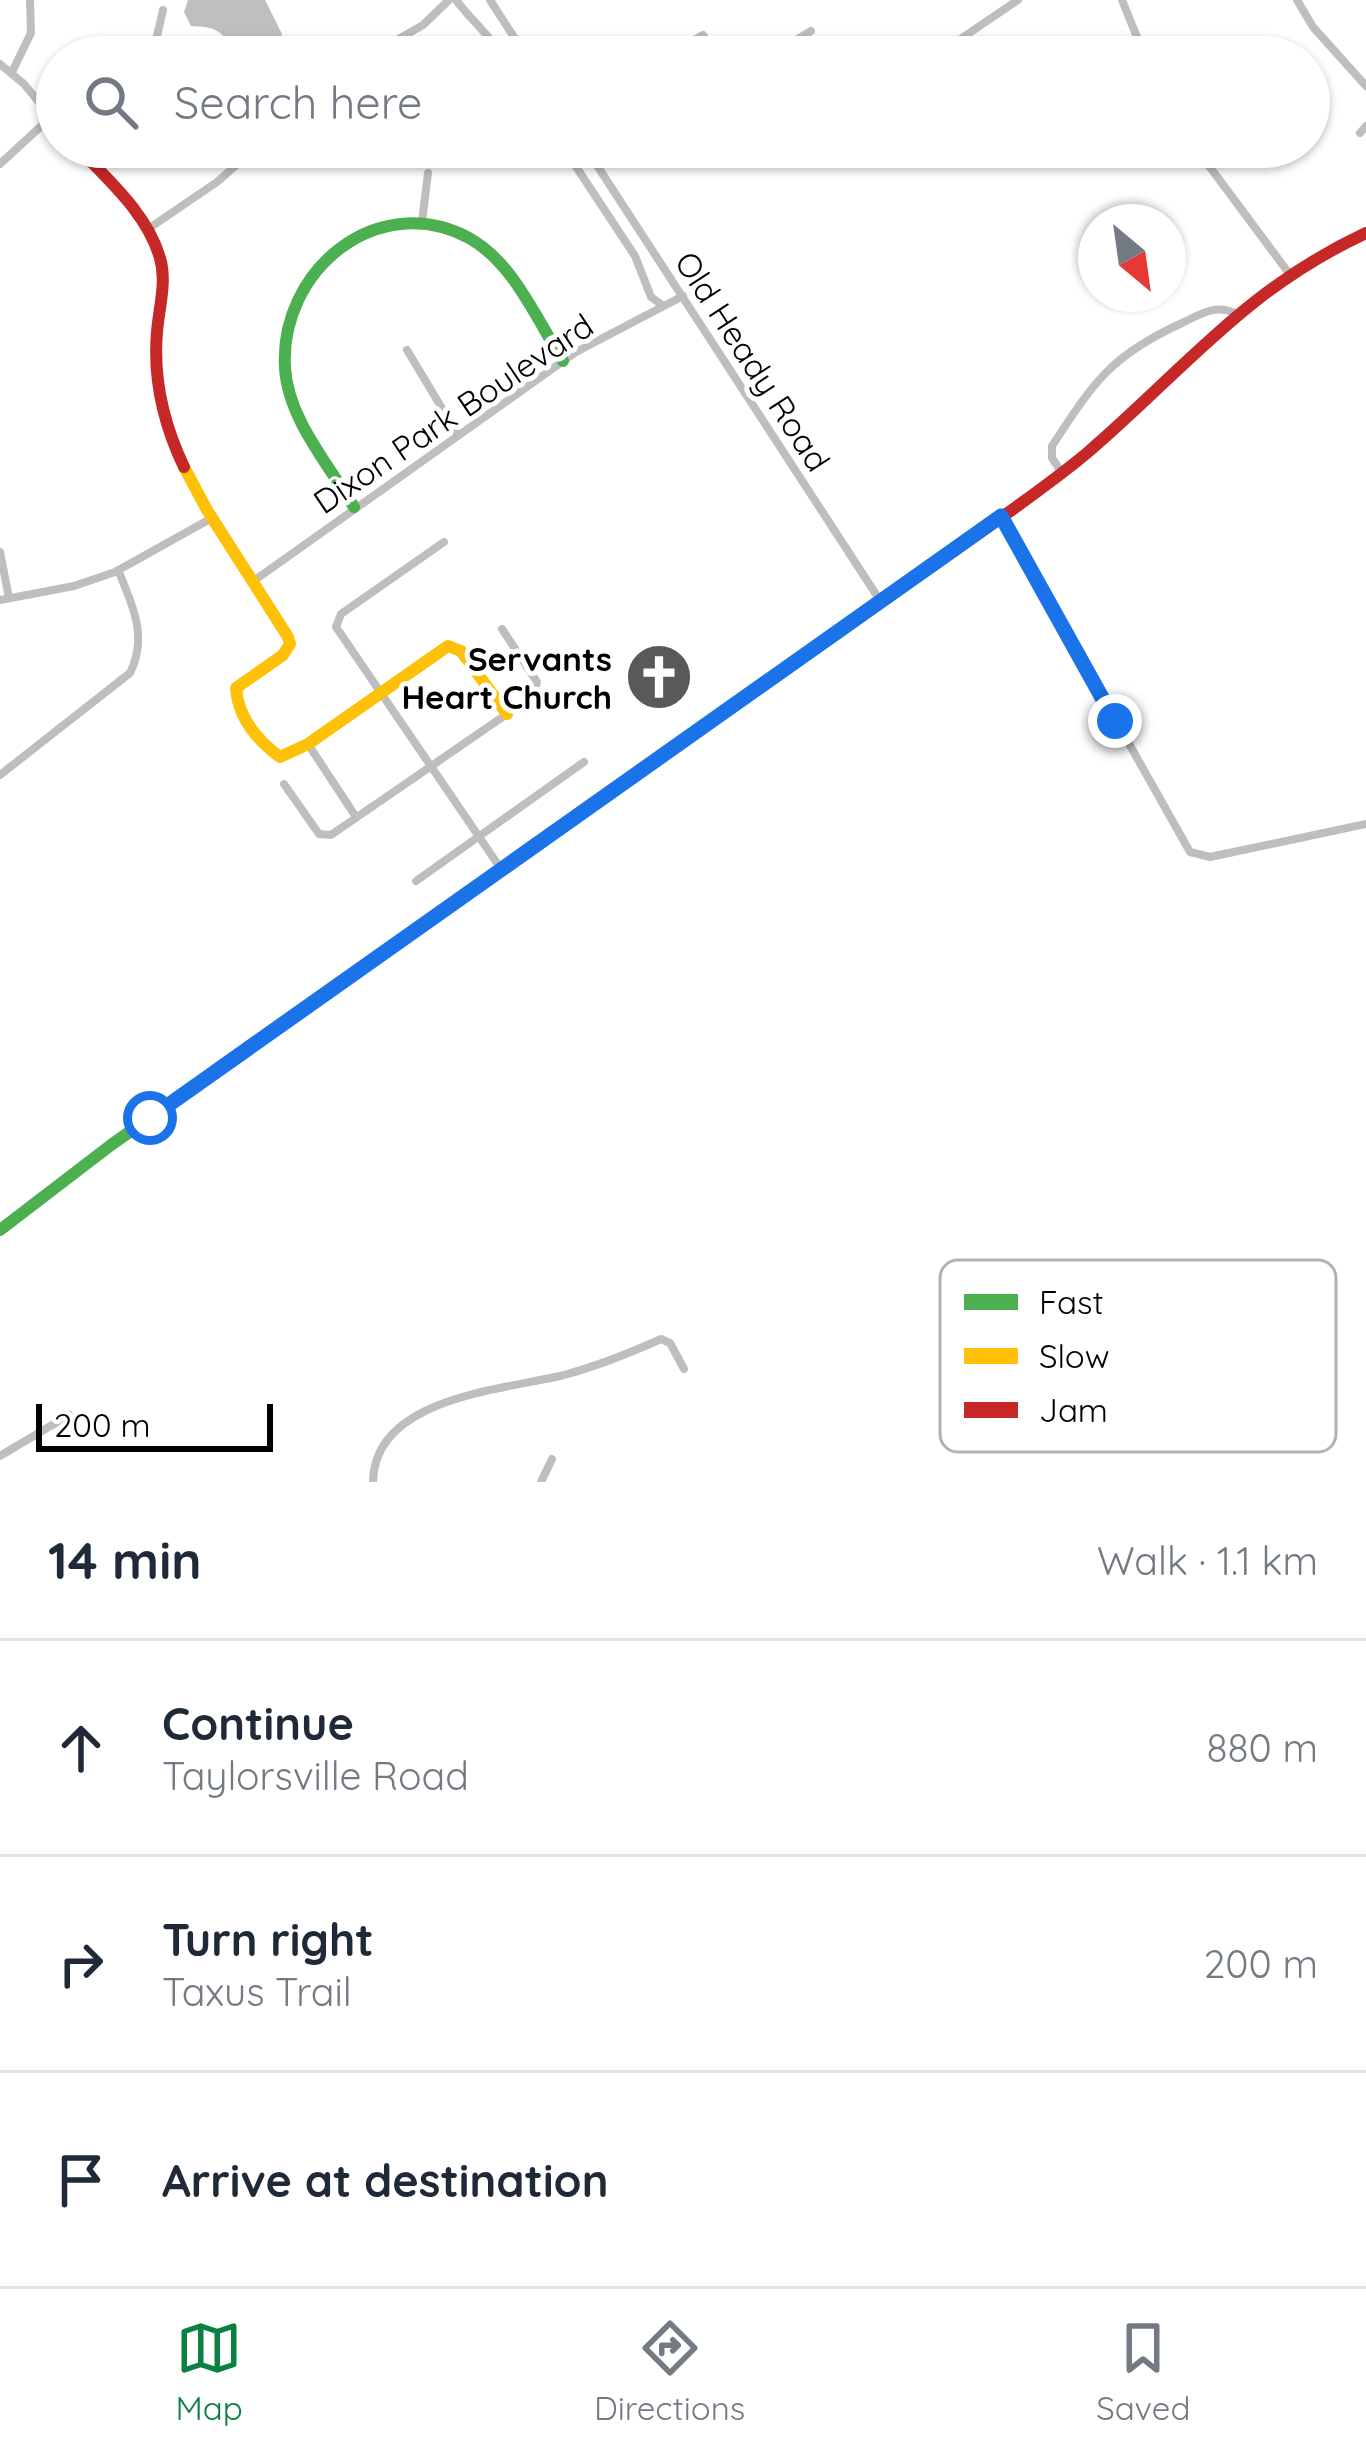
<!DOCTYPE html>
<meta charset="utf-8">
<style>
body{margin:0;font-family:Quicksand,sans-serif;background:#f6f6f7;color:#1f2937}
.compass{position:absolute;left:1078px;top:204px;width:108px;height:108px;border-radius:50%;background:#fff;box-shadow:0 3px 9px #0004;rotate:151deg}
.scale{position:absolute;left:36px;bottom:30px;width:237px;box-sizing:border-box;padding-left:12px;border:6px solid #000;border-top:0;font-size:33px;line-height:42px;white-space:nowrap;color:#000;-webkit-text-stroke:9px #fff;paint-order:stroke}
.stop{position:absolute;width:36px;height:36px;margin:-27px;border:9px solid #1a73e8;border-radius:50%;background:#fff}
.stop.end{background:#1a73e8;border-color:#fff;box-shadow:0 3px 12px #0008}
.list{margin:0;padding:0;list-style:none}
h2{display:flex;justify-content:space-between;align-items:center;height:156px;margin:0;padding:0 48px;font-size:51px}
h2 small{font-size:39px;font-weight:400;color:#747a83}
.list li{display:grid;grid-template-columns:78px 1fr auto;gap:36px;align-items:center;box-sizing:border-box;height:216px;padding:0 48px;border-top:3px solid #e0e1e3}
.list b{display:block;font-size:45px;white-space:nowrap}
.list p{margin:0;font-size:39px;white-space:nowrap;color:#747a83}
.list em{font-size:39px;font-style:normal;color:#747a83}
.icon{flex:none;width:66px;height:66px;fill:none;stroke:currentColor;stroke-width:2;stroke-linecap:round;stroke-linejoin:round}
.map{position:relative;flex:none;width:1366px;height:1482px;overflow:hidden}
.search{position:absolute;background:#fff;box-shadow:0 3px 9px #0004;left:36px;right:36px;top:36px;height:132px;display:flex;align-items:center;gap:30px;box-sizing:border-box;padding:0 42px;border-radius:66px;color:#747a83;font-size:45px}
.sheet{height:804px;background:#fff}
nav{display:flex;justify-content:space-around;align-items:center;box-sizing:border-box;height:168px;border-top:3px solid #e0e1e3;background:#fff;font-size:33px;color:#747a83}
nav a{display:grid;justify-items:center;gap:6px}
nav .on{color:#0b8043}
.map>svg:first-child{display:block}
</style>
<div class="map">
<svg width="1366" height="1482" viewBox="0 0 1366 1482">
<rect width="100%" height="100%" fill="#fff"/>
<path fill="#bfbfbf" d="M188,0H265L282,34L277,51C227,72 238,36 210,28C203,26 197,27 191,26L184,12Z"/>
<g fill="none" stroke-linecap="round" stroke-linejoin="round">
<g stroke="#bebebe" stroke-width="8">
<path d="M456,0C472,21 490,36 504,57"/>
<path d="M490,0L527,57"/>
<path d="M1122,0L1145,57"/>
<path d="M1297,0L1313,27L1366,86"/>
<path d="M159,57L155,45L163,10"/>
<path d="M367,57L423,25L449,0"/>
<path d="M663,57L703,35L718,57"/>
<path d="M768,57L811,31"/>
<path d="M934,57L1018,0"/>
<path d="M0,64L24,84L57,124"/>
<path d="M12,72L31,33L30,0"/>
<path d="M1360,133L1366,126"/>
<path d="M563,147L635,256L651,297L662,305"/>
<path d="M585,147L881,602"/>
<path d="M1195,147L1288,272"/>
<path d="M0,164L51,117"/>
<path d="M422,222L428,173"/>
<path d="M148,229L217,182L257,147"/>
<path d="M407,350L458,435"/>
<path d="M1062,473L1052,458V446C1094,382 1110,356 1182,323C1201,314 1215,304 1235,313"/>
<path d="M1002,518L1190,852L1210,857L1366,824"/>
<path d="M444,542L341,614L336,627L501,869"/>
<path d="M0,552L9,598"/>
<path d="M255,580L576,352L683,296"/>
<path d="M0,600L74,586L115,572L212,518"/>
<path d="M308,744L356,817"/>
<path d="M0,775L130,673C148,637 133,606 118,570"/>
<path d="M284,784L319,834L331,835L523,703L534,694L537,682L502,629"/>
<path d="M416,881L584,762"/>
<path d="M0,1456L69,1415"/>
<path d="M373,1482C374,1397 503,1390 564,1375C597,1366 630,1353 661,1339L670,1343L684,1369"/>
<path d="M541,1482L552,1459"/>
</g>
<g stroke="#4caf50" stroke-width="12">
<path d="M354,507C329,465 288,419 285,368C279,271 377,189 469,238C513,262 537,320 563,361"/>
<path d="M0,1230L111,1145L954,551"/>
</g>
<path stroke="#ffc107" stroke-width="12" d="M184,467L207,510L288,637L290,644L283,655L236,688C238,717 257,740 280,757L308,744L448,646L461,651L507,714"/>
<g stroke="#c62828" stroke-width="12">
<path d="M77,147C108,180 147,213 160,258C167,282 159,307 157,332C153,378 164,425 184,467"/>
<path d="M954,551C999,519 1045,488 1087,453C1185,369 1244,290 1366,233"/>
</g>
</g>
<g fill="none" stroke-linecap="round" stroke-linejoin="round">
<path stroke="#1a73e8" stroke-width="15" d="M150,1118L1001,516L1115,721"/>
</g>
<defs>
<g id="church-disc" transform="scale(3.45)"><circle r="9.5" fill="#595959" stroke="#fff"/><path d="M-1.2-6h2.4v3.5h3.3v2.4h-3.3V6h-2.4V-.1h-3.3v-2.4h3.3Z" fill="#fff"/></g>
</defs>
<g fill-rule="evenodd">
<use href="#church-disc" x="659" y="677"/>
</g>
<g text-anchor="middle" dominant-baseline="central" stroke-width="10" stroke-linejoin="round" paint-order="stroke">
<g font-size="33" fill="#000" stroke="#fff">
<text transform="translate(753 361) rotate(57)">Old Heady Road</text>
<text transform="translate(453 413) rotate(-34)">Dixon Park Boulevard</text>
</g>
<g font-size="33" font-weight="bold" fill="#000" stroke="#fff" text-anchor="end">
<text x="612" y="658">Servants<tspan x="612" dy="38">Heart Church</tspan></text>
</g>
</g>
<rect x="940" y="1260" width="396" height="192" rx="18" fill="#fff" stroke="#b2b2b2" stroke-width="3"/>
<rect x="964" y="1294" width="54" height="16" fill="#4caf50"/>
<rect x="964" y="1348" width="54" height="16" fill="#ffc107"/>
<rect x="964" y="1402" width="54" height="16" fill="#c62828"/>
<g font-size="33" fill="#000">
<text x="1039" y="1314">Fast</text>
<text x="1039" y="1368">Slow</text>
<text x="1039" y="1422">Jam</text>
</g>
</svg>
<svg class="compass" viewBox="-18 -18 36 36"><path d="M0-13l5 13h-10z" fill="#e53935"/><path d="M0 13l5-13h-10z" fill="#747a83"/></svg>
<div class="scale">200 m</div>
<div class="stop" style="left:150px;top:1118px"></div>
<div class="stop end" style="left:1115px;top:721px"></div>
<div class="search"><svg class="icon" aria-label="search" viewBox="0 0 24 24"><circle cx="10" cy="10" r="6"/><path d="M15 15l6 6"/></svg>Search here</div>
</div>
<section class="sheet">
<h2>14 min<small>Walk · 1.1 km</small></h2>
<ul class="list">
<li><svg class="icon" aria-label="ahead" viewBox="0 0 24 24"><path d="M12 20V5M6 11l6-6 6 6"/></svg><div><b>Continue</b><p>Taylorsville Road</p></div><em>880 m</em></li>
<li><svg class="icon" aria-label="right" viewBox="0 0 24 24"><path d="M7 20v-9h11M14 6l5 5-5 5"/></svg><div><b>Turn right</b><p>Taxus Trail</p></div><em>200 m</em></li>
<li><svg class="icon" aria-label="arrive" viewBox="0 0 24 24"><path d="M6 21V4h12l-3 4 3 4H6"/></svg><div><b>Arrive at destination</b></div></li>
</ul>
</section>
<nav>
<a class="on"><svg class="icon" aria-label="map" viewBox="0 0 24 24"><path d="M3 6l6-2 6 2 6-2v14l-6 2-6-2-6 2zM9 4v14M15 6v14"/></svg>Map</a>
<a><svg class="icon" aria-label="directions" viewBox="0 0 24 24"><path d="M12 3l9 9-9 9-9-9zM9 14v-3h6M13 9l2 2-2 2"/></svg>Directions</a>
<a><svg class="icon" aria-label="saved" viewBox="0 0 24 24"><path d="M7 4h10v16l-5-4-5 4z"/></svg>Saved</a>
</nav>
